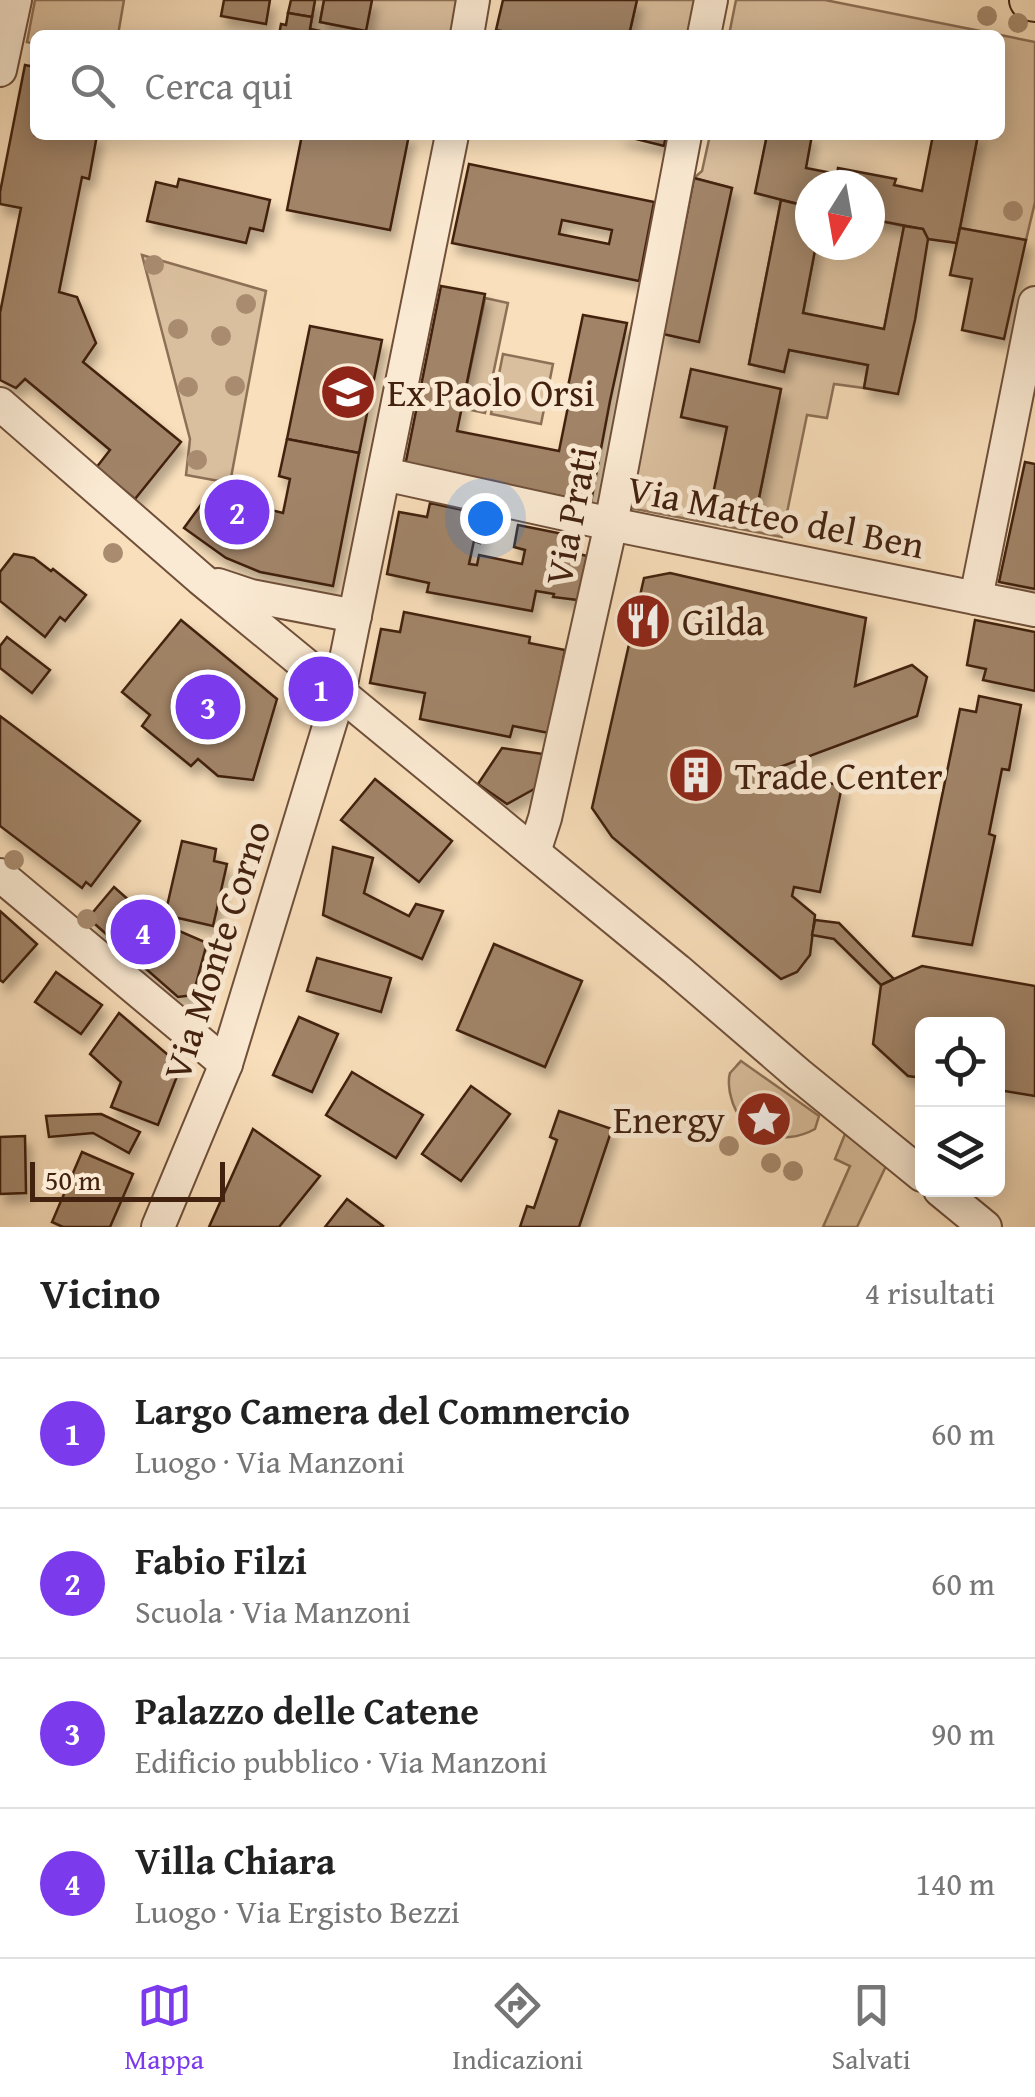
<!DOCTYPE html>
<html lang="it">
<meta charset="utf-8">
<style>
body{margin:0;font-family:"Gentium Book Plus",serif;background:#f6f6f6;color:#222}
.controls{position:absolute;right:30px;bottom:30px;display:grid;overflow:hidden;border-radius:15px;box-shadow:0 5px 25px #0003}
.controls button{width:90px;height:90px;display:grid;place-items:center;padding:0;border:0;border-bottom:2px solid #e0e0e0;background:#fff;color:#222;font:50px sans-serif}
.compass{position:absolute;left:795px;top:170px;width:90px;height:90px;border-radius:50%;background:#fff;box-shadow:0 5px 25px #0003;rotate:191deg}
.scale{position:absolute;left:30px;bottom:25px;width:195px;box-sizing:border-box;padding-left:10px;border:5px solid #42210f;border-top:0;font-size:28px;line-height:35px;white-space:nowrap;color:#42210f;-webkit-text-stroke:8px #fbead3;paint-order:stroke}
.you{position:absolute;left:485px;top:518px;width:35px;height:35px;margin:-25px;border:8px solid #fff;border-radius:50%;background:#1a73e8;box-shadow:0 0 0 15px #1a73e833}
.badge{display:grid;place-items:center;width:65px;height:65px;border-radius:50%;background:#7c3aed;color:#fff;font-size:32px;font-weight:700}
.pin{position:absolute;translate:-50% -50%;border:5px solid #fff;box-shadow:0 2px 10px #0006}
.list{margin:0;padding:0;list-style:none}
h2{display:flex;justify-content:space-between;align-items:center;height:130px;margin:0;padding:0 40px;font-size:42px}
h2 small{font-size:32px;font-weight:400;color:#767676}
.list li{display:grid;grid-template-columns:65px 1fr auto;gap:30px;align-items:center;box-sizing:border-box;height:150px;padding:0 40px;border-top:2px solid #e0e0e0}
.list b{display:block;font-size:38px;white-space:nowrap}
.list p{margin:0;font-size:32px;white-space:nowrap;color:#767676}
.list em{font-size:32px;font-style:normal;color:#767676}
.icon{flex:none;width:55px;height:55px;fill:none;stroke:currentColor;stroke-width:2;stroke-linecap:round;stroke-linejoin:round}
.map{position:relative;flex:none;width:1035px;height:1227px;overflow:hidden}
.search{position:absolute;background:#fff;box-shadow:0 5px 25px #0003;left:30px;right:30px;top:30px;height:110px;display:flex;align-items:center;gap:25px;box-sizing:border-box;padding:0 35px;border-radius:15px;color:#767676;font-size:38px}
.sheet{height:730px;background:#fff}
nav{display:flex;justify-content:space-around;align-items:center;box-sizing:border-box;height:140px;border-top:2px solid #e0e0e0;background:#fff;font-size:28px;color:#767676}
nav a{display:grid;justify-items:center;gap:5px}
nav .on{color:#7c3aed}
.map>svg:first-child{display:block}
</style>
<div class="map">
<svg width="1035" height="1227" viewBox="0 0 1035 1227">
<defs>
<filter id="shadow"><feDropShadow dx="5" dy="9" stdDeviation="5" flood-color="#0004"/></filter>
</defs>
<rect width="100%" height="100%" fill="#f9dfbb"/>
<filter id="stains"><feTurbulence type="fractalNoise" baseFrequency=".002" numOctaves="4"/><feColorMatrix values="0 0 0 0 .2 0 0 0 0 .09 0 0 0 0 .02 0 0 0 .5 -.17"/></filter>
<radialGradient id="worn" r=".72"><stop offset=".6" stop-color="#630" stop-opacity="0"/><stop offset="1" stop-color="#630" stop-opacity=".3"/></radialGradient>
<g fill="#dabf9e" stroke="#8e7056" stroke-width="2.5" fill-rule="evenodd">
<path d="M35,0H124L118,35H35V44L27,42Z"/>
<path d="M315,0H324L320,22L365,31L372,0H458L452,35H339L310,29Z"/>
<path d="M637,0H695L688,35H629Z"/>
<path d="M736,0H825L1035,42V202L1026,240L960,228L978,135H1000V35H729Z"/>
<path d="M710,135H767L756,192L781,200L749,364L784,372L789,350L868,365L864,388L834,384L827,418L807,415L782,537L630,508L663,334L732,188L694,178L702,171ZM691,370L781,390L757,508L713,499L727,427L682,417Z"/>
<path d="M870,219L904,226L884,329L803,313L816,245H870Z"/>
<path d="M142,255L266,291L230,483L186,475L190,439Z"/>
<path d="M485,298L508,303L485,413L462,408Z"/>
<path d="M503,354L553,364L541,424L491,414Z"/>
<path d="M741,1061L819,1116L815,1129C783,1147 740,1136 731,1097C729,1091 728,1079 730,1073C731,1072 740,1062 741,1061Z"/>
<path d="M845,1134L887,1164L857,1227H823L850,1166L835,1159Z"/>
</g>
<g fill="#a18468" stroke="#42210f" stroke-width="2.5" fill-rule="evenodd" filter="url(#shadow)">
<path d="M224,0H270L266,24L221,16Z"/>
<path d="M291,0H315L312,17L288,13Z"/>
<path d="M324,0H372L366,31L320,22Z"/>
<path d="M503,0H637L629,35H520L496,30Z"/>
<path d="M288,13L312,17L310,29L339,35H279L281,24L286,25Z"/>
<path d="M25,65L35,67V135H97L89,179L82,177L59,292L77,297L96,343L83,362L181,442L135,499L96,468L110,450L25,379L16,388L0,380V313L21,208L0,204V192Z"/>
<path d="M302,135H409L390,230L287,210Z"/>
<path d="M620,135H666L664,146Z"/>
<path d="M767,135H812L806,168L837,174L838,168L896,179L894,185L922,191L933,135H978L957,243L928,239L923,229L870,219V185H810V207L755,193Z"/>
<path d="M469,164L654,202L639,281L452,243ZM562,220L612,230L609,244L559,234Z"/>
<path d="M694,178L732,188L699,342L663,334Z"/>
<path d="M179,179L270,200L263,231L250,228L246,243L147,221L156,182L177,187Z"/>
<path d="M781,200L810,207V245H816L803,313L884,329L904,226L923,229L928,239L915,320L898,394L864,388L868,365L789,350L784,372L749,364Z"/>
<path d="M960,228L1026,240L1004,339L962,330L972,279L950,275Z"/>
<path d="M441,286L485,294L457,431L559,451L571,392L567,391L583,315L627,323L610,401L591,502L405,466Z"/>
<path d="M310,326L382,340L359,453L287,439Z"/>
<path d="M691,369L781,389L757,508L712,499L727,427L681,417Z"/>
<path d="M287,439L359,453L333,586L260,572L226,558L184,528L211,491L237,510L239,502L283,513L290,479L279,476Z"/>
<path d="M1025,462L1035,464V589L999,582Z"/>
<path d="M430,503L486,515L480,543L474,541L469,564L477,565L479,555L522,564L525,550L514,547L518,525L573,536L570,552L587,556L578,600L553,597L554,594L536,591L532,611L427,592L429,583L387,574L399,512L427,517Z"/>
<path d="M14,554L34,558L51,571L53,569L86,595L65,621L60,617L45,637L0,601V572Z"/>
<path d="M670,573L866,618L855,686L912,665L927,677L917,716L772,770L842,786L820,892L794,887L792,896L815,915L810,955L797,972L781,979L612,837L592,808L644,578Z"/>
<path d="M404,612L530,637L529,643L565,650L549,733L513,726L510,737L420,719L425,693L370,683L381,629L400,632Z"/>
<path d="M181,620L277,699L253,780L218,776L198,759L191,766L142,726L150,715L122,692Z"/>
<path d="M975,620L1035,632V691L983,680L986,669L967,665Z"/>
<path d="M7,637L50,670L32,693L0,668V646Z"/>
<path d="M979,696L1021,705L1009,770L1002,769L989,834L995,836L972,945L913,936L960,709L976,712Z"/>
<path d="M0,716L140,821L91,886L86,882L82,888L0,826Z"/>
<path d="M502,748L543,754L536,788L507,804L478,784Z"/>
<path d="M375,779L452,841L419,882L341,820Z"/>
<path d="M182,841L216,849L214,861L227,864L213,926L165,915Z"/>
<path d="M333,847L373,858L364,893L409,916L416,904L443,911L422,959L323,915Z"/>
<path d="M114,887L149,918L207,943L193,995L178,997L88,918Z"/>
<path d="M0,911L37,944L3,982L0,980Z"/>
<path d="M815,920L839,923L894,979L881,985L834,939L812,935Z"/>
<path d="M494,944L582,981L545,1067L457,1030Z"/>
<path d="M317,958L391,978L381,1012L307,991Z"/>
<path d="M922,966L1035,986V1096L998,1090V1024H922V1078L908,1076L873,1044L881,985Z"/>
<path d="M56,972L102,1005L81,1034L35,1002Z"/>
<path d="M119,1013L181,1066L158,1125L111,1107L121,1082L90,1054Z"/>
<path d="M299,1017L338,1034L312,1092L273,1075Z"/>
<path d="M352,1072L423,1115L396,1158L326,1115Z"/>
<path d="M471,1086L510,1114L461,1181L422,1154Z"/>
<path d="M559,1111L612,1129L579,1227H520L527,1206L534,1208L557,1140L550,1137Z"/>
<path d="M101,1114L140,1132L129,1153L93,1133L49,1137L46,1116Z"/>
<path d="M253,1129L320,1176L279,1227H209Z"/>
<path d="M25,1136L26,1193L0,1194V1137Z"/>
<path d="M82,1152L133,1174L110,1227H63L52,1222Z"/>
<path d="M347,1199L383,1226L382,1227H325Z"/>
</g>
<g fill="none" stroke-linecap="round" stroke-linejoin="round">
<g stroke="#70503a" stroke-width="36">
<g id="minor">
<path d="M467,35L473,0"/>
<path d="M704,35L711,0"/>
<path d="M0,70L15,0"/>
<path d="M0,404L201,579L677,970L798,1074L922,1175"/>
<path d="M384,474L611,524L1035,610"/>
<path d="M218,585L251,596L355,616"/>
<path d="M976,598L1035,303"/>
<path d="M534,852L545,818L611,524L685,135"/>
<path d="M0,875L226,1064"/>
<path d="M940,1190L985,1227"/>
<path d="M158,1227L226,1064L339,694L452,135"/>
</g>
</g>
<g stroke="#42210f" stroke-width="44">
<path id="major" d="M1030,0L1035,1"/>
</g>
<use href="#minor" stroke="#fbead3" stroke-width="32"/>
<use href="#major" stroke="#f9dfbb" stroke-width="40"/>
</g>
<g fill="#a98c70">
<circle cx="987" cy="16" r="10"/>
<circle cx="1018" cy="23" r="10"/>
<circle cx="1013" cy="211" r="10"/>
<circle cx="154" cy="265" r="10"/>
<circle cx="246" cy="304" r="10"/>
<circle cx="178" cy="329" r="10"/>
<circle cx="221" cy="336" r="10"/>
<circle cx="235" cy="386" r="10"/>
<circle cx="188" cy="387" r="10"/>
<circle cx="197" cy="460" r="10"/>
<circle cx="113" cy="553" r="10"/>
<circle cx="14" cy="860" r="10"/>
<circle cx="87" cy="919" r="10"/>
<circle cx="729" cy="1146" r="10"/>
<circle cx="771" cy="1163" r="10"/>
<circle cx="793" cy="1171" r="10"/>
</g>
<defs>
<g id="school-disc" transform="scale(2.875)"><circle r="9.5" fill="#8f2418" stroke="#fbead3"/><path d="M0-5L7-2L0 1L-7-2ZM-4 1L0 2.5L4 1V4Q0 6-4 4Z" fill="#fff"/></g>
<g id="restaurant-disc" transform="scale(2.875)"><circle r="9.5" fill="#8f2418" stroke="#fbead3"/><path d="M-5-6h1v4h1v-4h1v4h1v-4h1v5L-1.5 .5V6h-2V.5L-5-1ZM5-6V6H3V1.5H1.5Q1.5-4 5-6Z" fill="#fff"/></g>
<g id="building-disc" transform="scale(2.875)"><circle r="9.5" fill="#8f2418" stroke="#fbead3"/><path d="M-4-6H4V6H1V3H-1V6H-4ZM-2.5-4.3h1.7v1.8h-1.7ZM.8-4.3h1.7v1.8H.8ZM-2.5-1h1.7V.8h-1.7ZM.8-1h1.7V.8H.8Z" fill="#fff"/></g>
<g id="sight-disc" transform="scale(2.875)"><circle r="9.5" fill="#8f2418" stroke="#fbead3"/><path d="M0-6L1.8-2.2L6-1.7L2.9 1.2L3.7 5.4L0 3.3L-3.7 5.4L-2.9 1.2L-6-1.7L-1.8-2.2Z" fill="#fff"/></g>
</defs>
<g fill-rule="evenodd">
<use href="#school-disc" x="348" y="392"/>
<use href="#restaurant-disc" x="643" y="621"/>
<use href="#building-disc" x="696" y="775"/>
<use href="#sight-disc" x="764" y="1119"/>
</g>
<g text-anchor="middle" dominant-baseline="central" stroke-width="10" stroke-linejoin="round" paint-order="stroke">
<g font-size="38" fill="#42210f" stroke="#fbead3" text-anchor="start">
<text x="387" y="392">Ex Paolo Orsi</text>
<text x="682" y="621">Gilda</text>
<text x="735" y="775">Trade Center</text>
<text x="725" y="1119" text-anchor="end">Energy</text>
</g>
<g font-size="38" fill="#42210f" stroke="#fbead3">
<text transform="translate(570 516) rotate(-79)">Via Prati</text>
<text transform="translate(776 516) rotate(11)">Via Matteo del Ben</text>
<text transform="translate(216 950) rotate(-72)">Via Monte Corno</text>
</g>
</g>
<rect width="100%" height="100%" filter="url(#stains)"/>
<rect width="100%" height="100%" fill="url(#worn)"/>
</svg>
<div class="controls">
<button><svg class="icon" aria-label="locate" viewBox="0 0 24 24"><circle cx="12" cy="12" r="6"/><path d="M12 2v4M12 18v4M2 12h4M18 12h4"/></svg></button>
<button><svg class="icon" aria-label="layers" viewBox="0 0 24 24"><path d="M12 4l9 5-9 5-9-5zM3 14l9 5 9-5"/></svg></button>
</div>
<svg class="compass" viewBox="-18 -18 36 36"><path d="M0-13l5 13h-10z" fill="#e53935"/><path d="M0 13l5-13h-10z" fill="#767676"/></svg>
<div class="scale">50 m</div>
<div class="you"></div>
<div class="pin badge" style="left:321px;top:689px">1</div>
<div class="pin badge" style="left:237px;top:512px">2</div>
<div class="pin badge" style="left:208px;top:707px">3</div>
<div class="pin badge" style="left:143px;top:932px">4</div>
<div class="search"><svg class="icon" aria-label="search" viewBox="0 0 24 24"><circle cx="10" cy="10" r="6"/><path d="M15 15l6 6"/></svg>Cerca qui</div>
</div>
<section class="sheet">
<h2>Vicino<small>4 risultati</small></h2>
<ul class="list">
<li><span class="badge">1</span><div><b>Largo Camera del Commercio</b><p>Luogo · Via Manzoni</p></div><em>60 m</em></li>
<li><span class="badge">2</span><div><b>Fabio Filzi</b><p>Scuola · Via Manzoni</p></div><em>60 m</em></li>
<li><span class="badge">3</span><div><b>Palazzo delle Catene</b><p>Edificio pubblico · Via Manzoni</p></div><em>90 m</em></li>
<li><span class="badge">4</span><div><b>Villa Chiara</b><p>Luogo · Via Ergisto Bezzi</p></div><em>140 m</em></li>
</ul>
</section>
<nav>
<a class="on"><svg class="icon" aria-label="map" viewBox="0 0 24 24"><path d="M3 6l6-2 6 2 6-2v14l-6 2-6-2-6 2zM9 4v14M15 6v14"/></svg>Mappa</a>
<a><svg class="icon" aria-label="directions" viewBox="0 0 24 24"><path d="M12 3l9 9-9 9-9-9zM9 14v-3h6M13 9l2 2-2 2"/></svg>Indicazioni</a>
<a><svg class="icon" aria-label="saved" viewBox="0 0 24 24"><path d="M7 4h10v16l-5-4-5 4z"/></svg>Salvati</a>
</nav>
